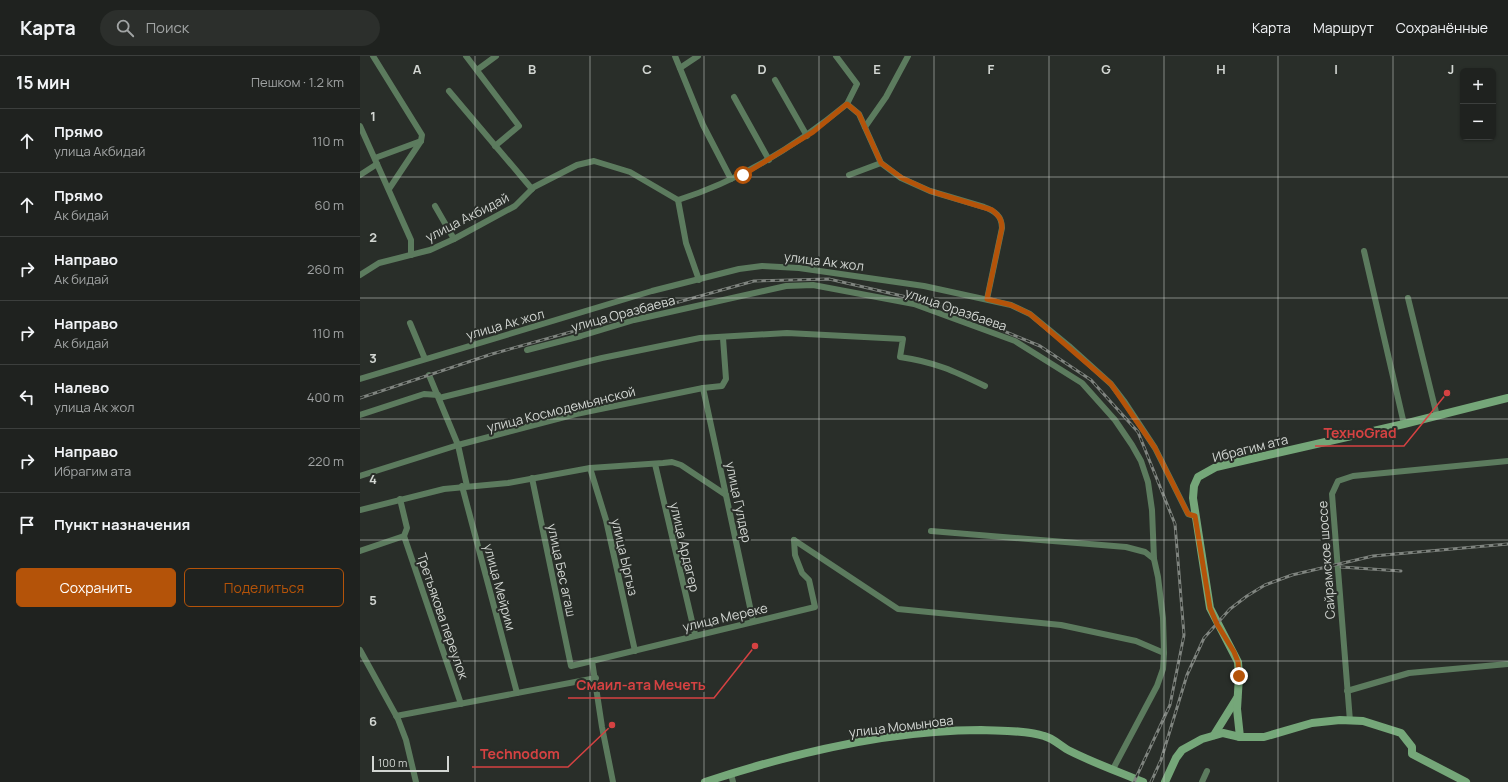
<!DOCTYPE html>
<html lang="ru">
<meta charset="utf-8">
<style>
body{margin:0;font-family:Manrope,sans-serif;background:#2c2f2c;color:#f1f3f6}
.controls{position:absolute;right:12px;top:12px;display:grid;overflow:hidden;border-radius:6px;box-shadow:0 1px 3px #0004}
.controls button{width:36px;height:36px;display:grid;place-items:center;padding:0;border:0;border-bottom:1px solid #3c3f3d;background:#1f221f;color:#f1f3f6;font:20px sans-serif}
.scale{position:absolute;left:12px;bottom:10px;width:77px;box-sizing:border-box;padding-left:4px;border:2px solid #d2d6d2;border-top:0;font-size:11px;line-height:14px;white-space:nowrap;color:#d2d6d2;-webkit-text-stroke:3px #292e29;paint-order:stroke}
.stop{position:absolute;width:12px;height:12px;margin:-9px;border:3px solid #b45309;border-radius:50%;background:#fff}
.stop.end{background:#b45309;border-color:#fff;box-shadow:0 1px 4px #0008}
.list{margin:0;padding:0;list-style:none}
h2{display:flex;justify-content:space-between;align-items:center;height:52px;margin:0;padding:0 16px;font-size:17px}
h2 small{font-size:13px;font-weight:400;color:#a1a4a4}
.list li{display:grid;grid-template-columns:26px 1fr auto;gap:12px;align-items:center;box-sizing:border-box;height:64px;padding:0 16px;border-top:1px solid #3c3f3d}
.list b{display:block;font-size:15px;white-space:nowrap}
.list p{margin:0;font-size:13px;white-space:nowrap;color:#a1a4a4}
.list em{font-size:13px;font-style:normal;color:#a1a4a4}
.actions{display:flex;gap:8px;padding:12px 16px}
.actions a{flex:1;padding:9px 0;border:1px solid #b45309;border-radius:6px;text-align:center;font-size:14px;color:#b45309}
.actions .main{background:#b45309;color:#fff}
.icon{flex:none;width:22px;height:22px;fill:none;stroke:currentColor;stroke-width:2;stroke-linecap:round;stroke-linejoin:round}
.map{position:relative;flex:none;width:1148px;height:726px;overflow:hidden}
header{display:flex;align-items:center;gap:24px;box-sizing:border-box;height:56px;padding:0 20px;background:#1f221f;border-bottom:1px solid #3c3f3d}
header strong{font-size:19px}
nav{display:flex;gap:22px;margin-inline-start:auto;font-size:14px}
.search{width:280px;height:36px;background:#2c2f2c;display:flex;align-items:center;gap:10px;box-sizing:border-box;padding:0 14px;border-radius:22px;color:#a1a4a4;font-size:15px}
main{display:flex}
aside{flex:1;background:#1f221f}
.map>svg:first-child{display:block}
</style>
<header>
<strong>Карта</strong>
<div class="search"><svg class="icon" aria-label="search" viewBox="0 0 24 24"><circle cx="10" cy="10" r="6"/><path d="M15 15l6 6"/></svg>Поиск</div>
<nav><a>Карта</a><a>Маршрут</a><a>Сохранённые</a></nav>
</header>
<main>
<aside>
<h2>15 мин<small>Пешком · 1.2 km</small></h2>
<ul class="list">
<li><svg class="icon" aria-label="ahead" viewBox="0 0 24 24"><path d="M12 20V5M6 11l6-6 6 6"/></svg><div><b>Прямо</b><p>улица Акбидай</p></div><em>110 m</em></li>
<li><svg class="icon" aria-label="ahead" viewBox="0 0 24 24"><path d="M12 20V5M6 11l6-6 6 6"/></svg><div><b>Прямо</b><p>Ак бидай</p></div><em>60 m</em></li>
<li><svg class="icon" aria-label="right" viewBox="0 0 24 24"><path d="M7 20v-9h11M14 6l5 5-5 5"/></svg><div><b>Направо</b><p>Ак бидай</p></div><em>260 m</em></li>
<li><svg class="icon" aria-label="right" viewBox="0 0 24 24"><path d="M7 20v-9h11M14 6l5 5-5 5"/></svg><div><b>Направо</b><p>Ак бидай</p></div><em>110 m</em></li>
<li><svg class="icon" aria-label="left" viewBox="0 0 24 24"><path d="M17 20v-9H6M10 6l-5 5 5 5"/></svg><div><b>Налево</b><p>улица Ак жол</p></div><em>400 m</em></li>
<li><svg class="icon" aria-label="right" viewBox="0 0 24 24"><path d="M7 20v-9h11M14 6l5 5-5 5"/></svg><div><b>Направо</b><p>Ибрагим ата</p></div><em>220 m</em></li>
<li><svg class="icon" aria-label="arrive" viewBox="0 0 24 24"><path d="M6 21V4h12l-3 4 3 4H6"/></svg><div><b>Пункт назначения</b></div></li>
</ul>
<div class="actions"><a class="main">Сохранить</a><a>Поделиться</a></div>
</aside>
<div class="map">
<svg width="1148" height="726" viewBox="0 0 1148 726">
<rect width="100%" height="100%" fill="#292e29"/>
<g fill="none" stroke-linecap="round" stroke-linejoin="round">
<g stroke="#5c7b5e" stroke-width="6">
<path d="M13,0L62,79L61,85L29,133"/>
<path d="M106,0L159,70L135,90"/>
<path d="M315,0L343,69L371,123"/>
<path d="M476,0L497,28L487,48"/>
<path d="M320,12L338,0"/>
<path d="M117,14L136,0"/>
<path d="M415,24L447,80"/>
<path d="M89,35L172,133"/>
<path d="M374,41L409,104"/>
<path d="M0,70L51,184V199"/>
<path d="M505,71L526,41L548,0"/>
<path d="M15,102L61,85"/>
<path d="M0,119L17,108"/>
<path d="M489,119L521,107"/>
<path d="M318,144L326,187L339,224"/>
<path d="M75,150L94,183"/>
<path d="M1004,195L1044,368"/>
<path d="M0,219L19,207L70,194L94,183L155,150L174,131L217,109L234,105L270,116L318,144C381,124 436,90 487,48L499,58L521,107L541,122L570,135L624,151C635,155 642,160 642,172L627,243"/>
<path d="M1048,242L1077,360"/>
<path d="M50,267L65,303"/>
<path d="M167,294L221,280L274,264L426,230L453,229L554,248L655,285L722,327L755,364L772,389L781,405L788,426L792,454L794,503"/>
<path d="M69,319L98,389L107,430"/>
<path d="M0,323L292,235L379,213L402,210L439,212L564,230L651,249L670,258L709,290L751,328L764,345L795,392L828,458L835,460"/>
<path d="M343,332L393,565"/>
<path d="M79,342L242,302L340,282L427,277L543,283L540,301C575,306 594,315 625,330"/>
<path d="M0,359L64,338L78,339"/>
<path d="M295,408L335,578"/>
<path d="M230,412L246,464L275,595"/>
<path d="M0,420L98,389L216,358L343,332L362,330L366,323L363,282"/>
<path d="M172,422L211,610L455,551L449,524L442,517L435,499L434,484"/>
<path d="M102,430L157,637"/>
<path d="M0,454L84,433L148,427L230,412L303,407L312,406L321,409L366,439"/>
<path d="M571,475L766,491L785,496L794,503L798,521L803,562L804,597L803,613L797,630L753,713"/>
<path d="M44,480L101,648"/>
<path d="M434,484L538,553L701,569L776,585L804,597"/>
<path d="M0,495L44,480L47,472L40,443"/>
<path d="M0,594L38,663L46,684L56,726"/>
<path d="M232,605L242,671L253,726"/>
<path d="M987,635L1049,617L1148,608"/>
<path d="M36,660L236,622"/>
<path d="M990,665L972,438L978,425L993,420L1148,405"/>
<path d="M371,718L373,726"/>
<path d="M842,726L847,715"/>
</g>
<g stroke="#75a779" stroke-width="8">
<path d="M854,679L877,642"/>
<path d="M880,681L877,653L879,620L878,606L850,552L833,442L834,430L838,421L856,411L1044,368L1148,342"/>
<path d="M345,726C433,697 528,674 621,674C640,675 666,674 684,680C693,682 702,691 710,695C734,707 759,716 783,726"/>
<path d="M805,726L816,702L822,694L842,683L863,677L880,681H904L952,667L980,664L1003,665L1041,677L1052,691V698L1106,726"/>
</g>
<g stroke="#7f847f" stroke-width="3">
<g id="rail">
<path d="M0,342L132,298L394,225L469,223L581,249L680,290L731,324L778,376L815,468L824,579L810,649L774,726"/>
<path d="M981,511L1041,515"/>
<path d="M791,726L801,704L827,619L844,582L870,553L887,540L905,529L932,519L1013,500L1148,488"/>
</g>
</g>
<use href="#rail" stroke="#292e29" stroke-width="1.5" stroke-dasharray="4.5" stroke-linecap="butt"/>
</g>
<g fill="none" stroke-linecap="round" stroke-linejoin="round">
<path stroke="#b45309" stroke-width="5" d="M383,119L453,76L487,48L499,58L521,107L542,122L570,135L632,154C639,160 642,163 642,172L627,243L651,249L670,258L751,328L795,392L828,458L835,460L850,552L857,568L874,596L878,606L879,620"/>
</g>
<path fill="none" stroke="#d2d6d2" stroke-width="1" stroke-opacity="0.55" d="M115,0V726M230,0V726M344,0V726M459,0V726M574,0V726M689,0V726M804,0V726M918,0V726M1033,0V726M0,121H1148M0,242H1148M0,363H1148M0,484H1148M0,605H1148"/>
<g text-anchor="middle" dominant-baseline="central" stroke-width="4" stroke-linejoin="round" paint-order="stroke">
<g font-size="13" fill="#d2d6d2" stroke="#292e29">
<text transform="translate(107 161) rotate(-27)">улица Акбидай</text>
<text transform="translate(464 205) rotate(7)">улица Ак жол</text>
<text transform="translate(596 253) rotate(19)">улица Оразбаева</text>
<text transform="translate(263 257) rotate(-15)">улица Оразбаева</text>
<text transform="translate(145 268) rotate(-16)">улица Ак жол</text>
<text transform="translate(201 353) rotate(-14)">улица Космодемьянской</text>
<text transform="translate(890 392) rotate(-14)">Ибрагим ата</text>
<text transform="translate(379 446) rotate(78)">улица Гулдер</text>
<text transform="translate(325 491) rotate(77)">улица Ардагер</text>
<text transform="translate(265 501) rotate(77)">улица Ыргыз</text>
<text transform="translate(966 504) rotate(-94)">Сайрамское шоссе</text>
<text transform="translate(202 514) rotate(78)">улица Бес агаш</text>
<text transform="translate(140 531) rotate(75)">улица Мейрим</text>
<text transform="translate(83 560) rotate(71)">Третьякова переулок</text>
<text transform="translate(365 561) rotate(-13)">улица Мереке</text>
<text transform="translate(541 670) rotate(-7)">улица Момынова</text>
</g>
</g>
<g font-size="13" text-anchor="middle" font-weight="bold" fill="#d2d6d2" stroke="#292e29" stroke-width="4" stroke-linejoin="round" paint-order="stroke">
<text x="57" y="18">A</text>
<text x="172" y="18">B</text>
<text x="287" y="18">C</text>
<text x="402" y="18">D</text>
<text x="517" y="18">E</text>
<text x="631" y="18">F</text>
<text x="746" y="18">G</text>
<text x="861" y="18">H</text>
<text x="976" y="18">I</text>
<text x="1091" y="18">J</text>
<text x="13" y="65">1</text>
<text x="13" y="186">2</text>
<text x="13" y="307">3</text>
<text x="13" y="428">4</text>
<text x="13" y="549">5</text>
<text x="13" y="670">6</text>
</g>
<path fill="none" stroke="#d54242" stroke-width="1.5" d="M1087 337L1044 390H955M395 590L354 642H208M252 669L208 711H112"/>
<g fill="#d54242" stroke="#292e29" stroke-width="1.5">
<circle cx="1087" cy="337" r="4"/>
<circle cx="395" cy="590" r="4"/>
<circle cx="252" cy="669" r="4"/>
</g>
<g font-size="14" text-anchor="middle" font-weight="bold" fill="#d54242" stroke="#292e29" stroke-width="4" stroke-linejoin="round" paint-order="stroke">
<text x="1000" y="382">ТехноGrad</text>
<text x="281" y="634">Смаил-ата Мечеть</text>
<text x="160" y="703">Technodom</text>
</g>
</svg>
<div class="controls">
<button>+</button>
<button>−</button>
</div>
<div class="scale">100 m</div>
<div class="stop" style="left:383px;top:119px"></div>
<div class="stop end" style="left:879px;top:620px"></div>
</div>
</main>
